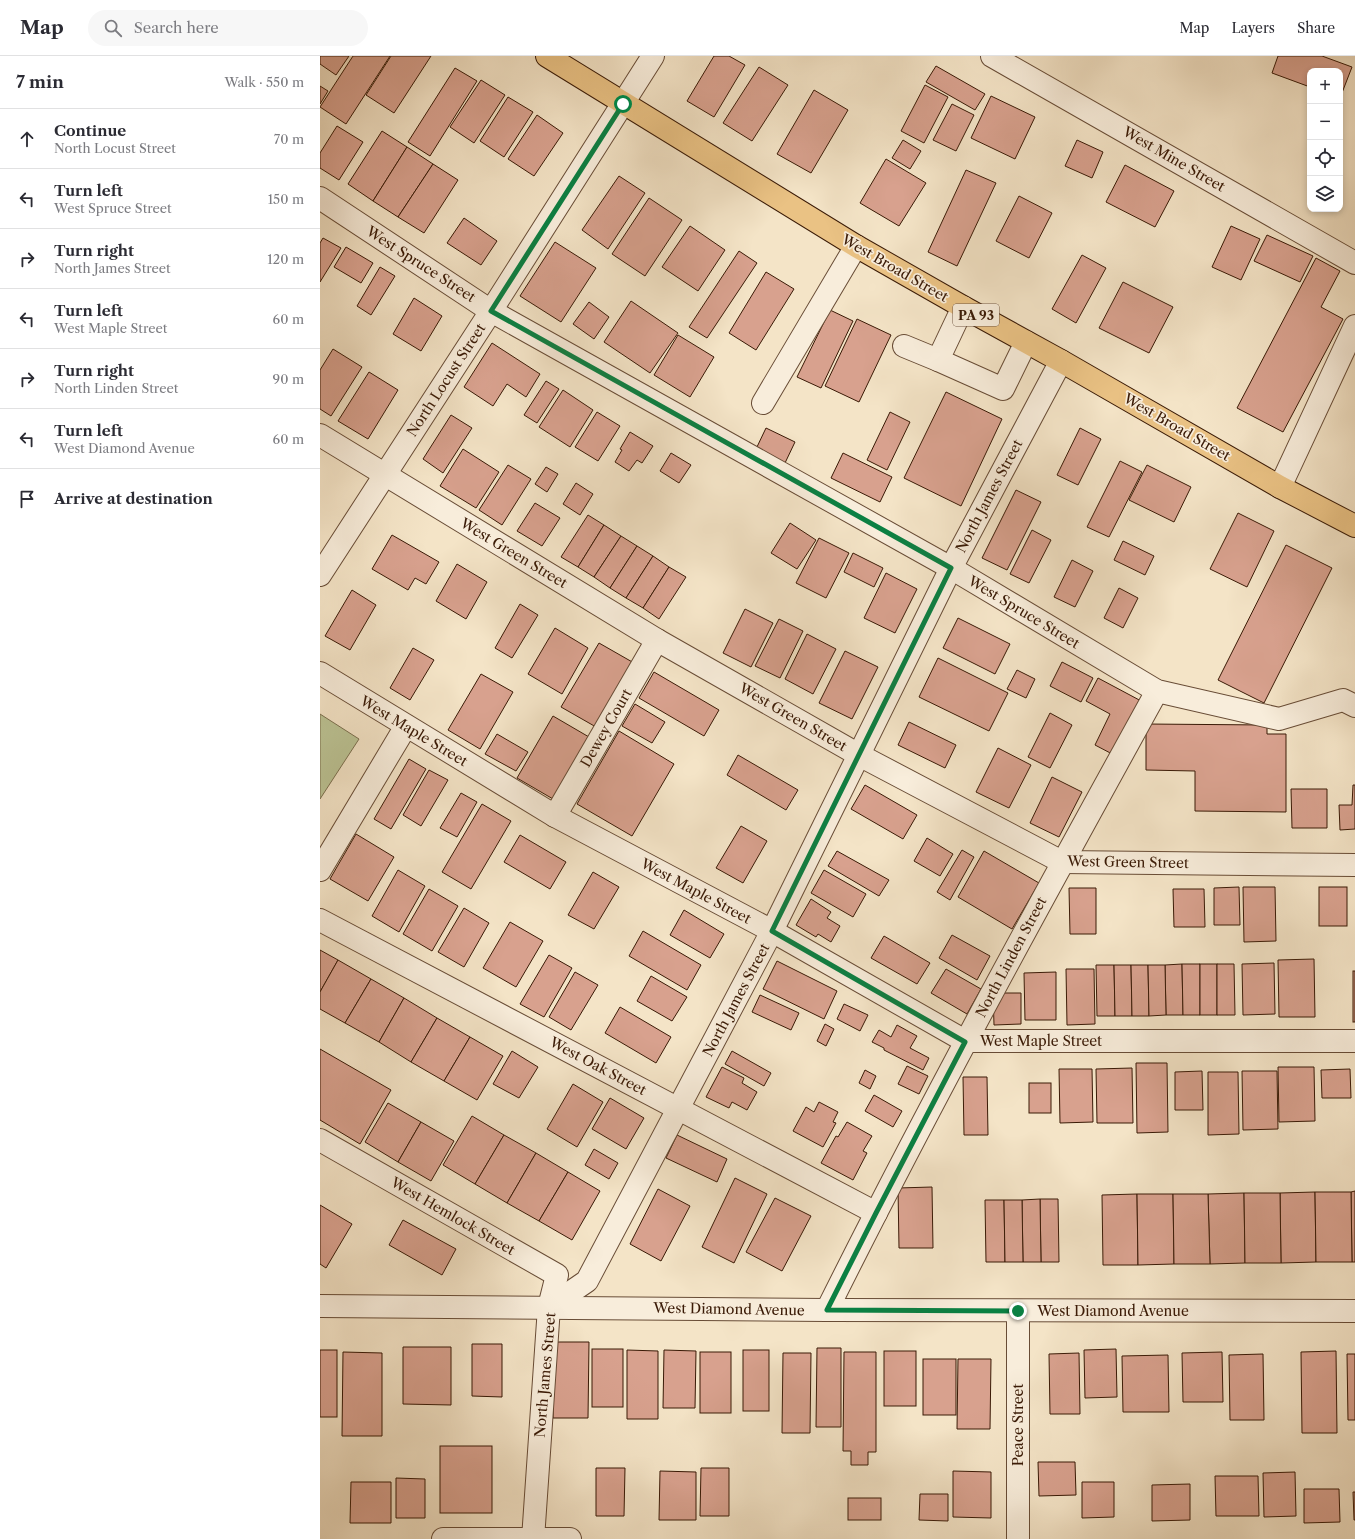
<!DOCTYPE html>
<meta charset="utf-8">
<style>
body{margin:0;font-family:"Libre Caslon Text",serif;background:#f7f7f7;color:#2b2b33}
.controls{position:absolute;right:12px;top:12px;display:grid;overflow:hidden;border-radius:8px;box-shadow:0 2px 6px #0003}
.controls button{width:36px;height:36px;display:grid;place-items:center;padding:0;border:0;border-bottom:1px solid #e1e1e2;background:#fff;color:#2b2b33;font:20px sans-serif}
.stop{position:absolute;width:12px;height:12px;margin:-9px;border:3px solid #0b8043;border-radius:50%;background:#fff}
.stop.end{background:#0b8043;border-color:#fff;box-shadow:0 1px 4px #0008}
.list{margin:0;padding:0;list-style:none}
h2{display:flex;justify-content:space-between;align-items:center;height:52px;margin:0;padding:0 16px;font-size:17px}
h2 small{font-size:13px;font-weight:400;color:#7c7c81}
.list li{display:grid;grid-template-columns:26px 1fr auto;gap:12px;align-items:center;box-sizing:border-box;height:60px;padding:0 16px;border-top:1px solid #e1e1e2}
.list b{display:block;font-size:15px;white-space:nowrap}
.list p{margin:0;font-size:13px;white-space:nowrap;color:#7c7c81}
.list em{font-size:13px;font-style:normal;color:#7c7c81}
.icon{flex:none;width:22px;height:22px;fill:none;stroke:currentColor;stroke-width:2;stroke-linecap:round;stroke-linejoin:round}
.map{position:relative;flex:none;width:1035px;height:1483px;overflow:hidden}
header{display:flex;align-items:center;gap:24px;box-sizing:border-box;height:56px;padding:0 20px;background:#fff;border-bottom:1px solid #e1e1e2}
header strong{font-size:19px}
nav{display:flex;gap:22px;margin-inline-start:auto;font-size:14px}
.search{width:280px;height:36px;background:#f7f7f7;display:flex;align-items:center;gap:10px;box-sizing:border-box;padding:0 14px;border-radius:22px;color:#7c7c81;font-size:15px}
main{display:flex}
aside{flex:1;background:#fff}
.map>svg:first-child{display:block}
</style>
<header>
<strong>Map</strong>
<div class="search"><svg class="icon" aria-label="search" viewBox="0 0 24 24"><circle cx="10" cy="10" r="6"/><path d="M15 15l6 6"/></svg>Search here</div>
<nav><a>Map</a><a>Layers</a><a>Share</a></nav>
</header>
<main>
<aside>
<h2>7 min<small>Walk · 550 m</small></h2>
<ul class="list">
<li><svg class="icon" aria-label="ahead" viewBox="0 0 24 24"><path d="M12 20V5M6 11l6-6 6 6"/></svg><div><b>Continue</b><p>North Locust Street</p></div><em>70 m</em></li>
<li><svg class="icon" aria-label="left" viewBox="0 0 24 24"><path d="M17 20v-9H6M10 6l-5 5 5 5"/></svg><div><b>Turn left</b><p>West Spruce Street</p></div><em>150 m</em></li>
<li><svg class="icon" aria-label="right" viewBox="0 0 24 24"><path d="M7 20v-9h11M14 6l5 5-5 5"/></svg><div><b>Turn right</b><p>North James Street</p></div><em>120 m</em></li>
<li><svg class="icon" aria-label="left" viewBox="0 0 24 24"><path d="M17 20v-9H6M10 6l-5 5 5 5"/></svg><div><b>Turn left</b><p>West Maple Street</p></div><em>60 m</em></li>
<li><svg class="icon" aria-label="right" viewBox="0 0 24 24"><path d="M7 20v-9h11M14 6l5 5-5 5"/></svg><div><b>Turn right</b><p>North Linden Street</p></div><em>90 m</em></li>
<li><svg class="icon" aria-label="left" viewBox="0 0 24 24"><path d="M17 20v-9H6M10 6l-5 5 5 5"/></svg><div><b>Turn left</b><p>West Diamond Avenue</p></div><em>60 m</em></li>
<li><svg class="icon" aria-label="arrive" viewBox="0 0 24 24"><path d="M6 21V4h12l-3 4 3 4H6"/></svg><div><b>Arrive at destination</b></div></li>
</ul>
</aside>
<div class="map">
<svg width="1035" height="1483" viewBox="0 0 1035 1483">
<rect width="100%" height="100%" fill="#f4e4c7"/>
<filter id="stains"><feTurbulence type="fractalNoise" baseFrequency=".005" numOctaves="4"/><feColorMatrix values="0 0 0 0 .2 0 0 0 0 .09 0 0 0 0 .02 0 0 0 .5 -.17"/></filter>
<radialGradient id="worn" r=".72"><stop offset=".6" stop-color="#630" stop-opacity="0"/><stop offset="1" stop-color="#630" stop-opacity=".3"/></radialGradient>
<path fill="#bcc495" stroke="#7b6f4e" d="M0,658L39,683L0,743Z"/>
<g fill="#d8a18e" stroke="#3a1a06">
<path d="M0,0H29L16,19L0,8Z"/>
<path d="M33,0H70L26,68L0,51Z"/>
<path d="M71,0H111L74,57L46,39Z"/>
<path d="M394,0H409L425,9L394,61L367,45Z"/>
<path d="M958,0H1002L1032,11L1020,42V15H990V31L952,17Z"/>
<path d="M616,10L665,38L655,54L606,26Z"/>
<path d="M439,11L468,29L432,85L403,67Z"/>
<path d="M135,12L157,25L110,100L88,86Z"/>
<path d="M161,24L185,39L154,87L130,71Z"/>
<path d="M605,29L628,41L604,87L581,75Z"/>
<path d="M0,30L8,35L0,48Z"/>
<path d="M494,34L528,54L491,117L457,98Z"/>
<path d="M671,40L715,61L695,103L651,82Z"/>
<path d="M188,41L213,56L184,101L160,85Z"/>
<path d="M632,48L654,59L636,95L613,84Z"/>
<path d="M217,59L243,77L214,120L188,103Z"/>
<path d="M17,70L43,86L19,124L0,112V97Z"/>
<path d="M62,75L87,91L53,145L28,128Z"/>
<path d="M583,84L601,95L590,113L572,102Z"/>
<path d="M757,84L783,96L772,122L745,110Z"/>
<path d="M87,91L113,108L78,161L53,145Z"/>
<path d="M566,103L606,127L579,170L540,147Z"/>
<path d="M113,108L138,124L104,177L78,161Z"/>
<path d="M805,109L854,135L835,171L786,146Z"/>
<path d="M646,114L676,127L637,210L608,196Z"/>
<path d="M299,120L325,137L288,193L262,174Z"/>
<path d="M699,140L732,157L709,202L676,185Z"/>
<path d="M329,142L362,164L325,220L292,198Z"/>
<path d="M144,162L177,185L161,209L127,187Z"/>
<path d="M370,170L405,194L378,235L342,211Z"/>
<path d="M911,170L940,183L921,224L892,211Z"/>
<path d="M947,179L993,200L980,226L934,205Z"/>
<path d="M3,182L21,192L0,226V187Z"/>
<path d="M235,186L276,212L241,266L200,240Z"/>
<path d="M26,191L53,207L41,227L14,211Z"/>
<path d="M419,195L437,207L387,282L369,271Z"/>
<path d="M762,199L786,212L756,267L732,253Z"/>
<path d="M996,202L1020,215L1001,251L1023,263L963,376L917,352Z"/>
<path d="M60,211L75,220L51,259L37,250Z"/>
<path d="M446,216L474,233L436,294L409,277Z"/>
<path d="M803,226L853,251L829,297L779,272Z"/>
<path d="M94,242L122,260L101,295L73,278Z"/>
<path d="M311,245L358,277L330,317L284,286Z"/>
<path d="M269,246L289,261L274,283L253,268Z"/>
<path d="M510,254L533,265L501,332L477,321Z"/>
<path d="M537,263L571,279L539,346L505,330Z"/>
<path d="M358,279L394,301L370,341L334,319Z"/>
<path d="M172,287L220,318L206,341L187,328L173,350L144,331Z"/>
<path d="M13,293L42,311L11,360L0,353V314Z"/>
<path d="M49,316L78,334L48,383L18,365Z"/>
<path d="M226,325L239,333L217,367L204,359Z"/>
<path d="M243,334L273,354L250,391L219,371Z"/>
<path d="M626,336L682,363L641,450L584,422Z"/>
<path d="M277,356L300,370L278,405L255,391Z"/>
<path d="M570,356L590,366L567,414L547,404Z"/>
<path d="M131,359L152,372L123,417L103,403Z"/>
<path d="M446,372L475,386L465,407L436,393Z"/>
<path d="M760,372L781,383L758,429L737,419Z"/>
<path d="M310,376L333,390L322,407L317,404L309,415L295,406L302,394L300,393Z"/>
<path d="M143,393L179,416L156,452L120,430Z"/>
<path d="M351,397L371,409L359,427L340,415Z"/>
<path d="M523,397L572,421L560,446L511,422Z"/>
<path d="M800,405L822,416L789,481L767,471Z"/>
<path d="M188,409L211,423L182,469L159,454Z"/>
<path d="M827,409L871,431L854,466L809,444Z"/>
<path d="M226,411L238,418L227,436L215,428Z"/>
<path d="M256,427L273,438L260,459L243,448Z"/>
<path d="M696,434L721,446L687,514L662,502Z"/>
<path d="M215,447L240,462L222,490L197,475Z"/>
<path d="M918,457L954,475L927,531L890,513Z"/>
<path d="M268,459L284,469L258,511L241,501Z"/>
<path d="M470,467L496,484L477,513L451,497Z"/>
<path d="M284,469L301,480L274,521L258,511Z"/>
<path d="M712,474L731,484L709,527L690,518Z"/>
<path d="M72,479L119,506L106,528L95,522L88,534L52,513Z"/>
<path d="M301,480L317,490L290,532L274,521Z"/>
<path d="M499,482L529,497L506,542L476,527Z"/>
<path d="M803,485L834,500L825,519L794,504Z"/>
<path d="M966,489L1012,512L944,647L898,624Z"/>
<path d="M317,490L333,500L306,542L290,532Z"/>
<path d="M533,497L563,512L554,531L524,516Z"/>
<path d="M333,500L349,511L323,552L306,542Z"/>
<path d="M752,504L773,515L755,551L734,541Z"/>
<path d="M137,508L167,526L146,563L116,545Z"/>
<path d="M349,511L366,521L339,563L323,552Z"/>
<path d="M566,517L597,533L575,577L544,562Z"/>
<path d="M799,532L818,542L803,572L784,562Z"/>
<path d="M32,534L56,549L30,594L5,580Z"/>
<path d="M200,548L218,559L192,602L175,592Z"/>
<path d="M425,553L453,567L431,611L403,597Z"/>
<path d="M638,562L690,588L675,618L623,592Z"/>
<path d="M459,563L483,575L460,622L435,610Z"/>
<path d="M235,572L268,592L242,638L208,618Z"/>
<path d="M487,578L516,593L493,638L465,623Z"/>
<path d="M279,587L314,607L276,671L241,651Z"/>
<path d="M93,592L114,604L90,644L70,632Z"/>
<path d="M525,595L558,611L532,663L499,647Z"/>
<path d="M618,602L688,637L669,675L599,641Z"/>
<path d="M742,606L773,622L761,646L730,630Z"/>
<path d="M697,614L715,623L706,642L687,633Z"/>
<path d="M334,616L399,654L384,680L319,642Z"/>
<path d="M161,618L193,636L160,693L128,674Z"/>
<path d="M778,622L823,646L796,700L775,689L790,658L766,645Z"/>
<path d="M315,648L345,666L332,687L302,670Z"/>
<path d="M730,657L752,669L730,712L708,701Z"/>
<path d="M233,660L269,681L233,743L197,722Z"/>
<path d="M589,666L636,689L625,712L578,689Z"/>
<path d="M826,668L947,669V678H966V756L875,755V715L826,714Z"/>
<path d="M299,675L354,708L312,780L257,748Z"/>
<path d="M177,678L208,696L196,715L165,698Z"/>
<path d="M678,692L711,709L689,752L656,736Z"/>
<path d="M418,699L478,734L466,754L407,719Z"/>
<path d="M89,703L106,713L71,773L54,763Z"/>
<path d="M109,714L128,724L101,770L83,759Z"/>
<path d="M732,721L762,736L739,781L710,767Z"/>
<path d="M545,729L597,759L583,783L531,753Z"/>
<path d="M1033,729H1035V773L1020,774L1019,749H1032Z"/>
<path d="M971,733H1007V772H972Z"/>
<path d="M141,737L157,746L137,781L120,772Z"/>
<path d="M162,748L191,765L151,833L122,816Z"/>
<path d="M421,770L447,785L423,827L396,812Z"/>
<path d="M36,778L74,801L48,845L10,823Z"/>
<path d="M200,779L246,806L230,833L184,806Z"/>
<path d="M607,782L633,798L620,820L594,805Z"/>
<path d="M642,794L654,801L630,844L617,836Z"/>
<path d="M517,795L569,824L559,840L508,810Z"/>
<path d="M664,795L719,827L692,873L638,841Z"/>
<path d="M78,814L105,830L79,876L52,860Z"/>
<path d="M504,814L546,838L533,861L491,837Z"/>
<path d="M273,816L299,831L274,873L248,859Z"/>
<path d="M919,831L920,869H894V832Z"/>
<path d="M923,831H955L956,885L924,886Z"/>
<rect x="999" y="831" width="28" height="39"/>
<path d="M749,832H776V878H750Z"/>
<path d="M109,833L138,850L112,895L83,878Z"/>
<path d="M853,833H884L885,871H854Z"/>
<path d="M491,843L511,856L507,862L520,870L511,886L498,878L496,881L476,869Z"/>
<path d="M144,852L169,867L144,911L118,896Z"/>
<path d="M364,854L404,878L390,902L350,879Z"/>
<path d="M190,866L223,885L196,931L163,912Z"/>
<path d="M323,875L381,909L367,934L309,900Z"/>
<path d="M632,879L670,900L657,924L619,902Z"/>
<path d="M564,880L610,907L597,928L551,902Z"/>
<path d="M0,894L18,904L0,936Z"/>
<path d="M229,899L252,912L224,961L200,948Z"/>
<path d="M994,903L995,961H959L958,904Z"/>
<path d="M18,904L51,923L25,967L0,953V936Z"/>
<path d="M457,905L517,935L504,963L443,933Z"/>
<path d="M954,907L955,958L923,959L922,908Z"/>
<path d="M862,908L863,959H846L845,909Z"/>
<path d="M862,908H880V959H863Z"/>
<rect x="880" y="908" width="17" height="51"/>
<path d="M897,908H914L915,959H897Z"/>
<path d="M776,909H794L795,960H777Z"/>
<path d="M794,909H811L812,960H795Z"/>
<path d="M811,909H828L829,960H812Z"/>
<path d="M828,909H845L846,959L829,960Z"/>
<path d="M626,913L661,933L647,958L611,937Z"/>
<path d="M746,913H774L775,968L747,969Z"/>
<rect x="1033" y="915" width="2" height="51"/>
<path d="M255,916L278,929L251,974L229,961Z"/>
<path d="M736,916V964H705L704,917Z"/>
<path d="M331,920L367,941L352,965L317,945Z"/>
<path d="M51,923L84,942L59,986L25,967Z"/>
<path d="M673,937H701V968L674,969Z"/>
<path d="M440,939L479,957L471,974L432,956Z"/>
<path d="M84,942L117,962L91,1006L59,986Z"/>
<path d="M524,948L548,959L540,975L517,963Z"/>
<path d="M300,951L351,981L336,1007L285,977Z"/>
<path d="M117,962L150,981L124,1025L91,1006Z"/>
<path d="M505,968L514,973L506,990L497,985Z"/>
<path d="M577,969L597,980L590,992L609,1002L603,1014L564,994V992L552,986L559,974L571,981Z"/>
<path d="M150,981L183,1000L157,1044L124,1025Z"/>
<path d="M0,993L71,1034L40,1088L0,1064Z"/>
<path d="M192,995L218,1011L199,1042L173,1028Z"/>
<path d="M412,995L451,1017L444,1030L405,1008Z"/>
<path d="M816,1007H847L848,1076L817,1077Z"/>
<path d="M587,1010L608,1020L599,1038L578,1028Z"/>
<path d="M402,1011L424,1022L422,1027L437,1036L427,1054L412,1046L409,1052L386,1041Z"/>
<path d="M958,1011H994L995,1065L959,1066Z"/>
<path d="M812,1012L813,1067H777L776,1013Z"/>
<path d="M739,1013H772L773,1066L740,1067Z"/>
<path d="M1030,1013L1031,1042H1002L1001,1014Z"/>
<path d="M545,1014L556,1020L550,1033L539,1027Z"/>
<path d="M882,1015L883,1054H855V1016Z"/>
<path d="M922,1015H957L958,1073L923,1074Z"/>
<path d="M888,1016H918L919,1078L888,1079Z"/>
<path d="M643,1021H667L668,1079H644Z"/>
<rect x="709" y="1027" width="22" height="30"/>
<path d="M253,1028L283,1046L257,1091L227,1073Z"/>
<path d="M554,1039L582,1055L573,1071L545,1055Z"/>
<path d="M290,1042L324,1062L306,1093L272,1073Z"/>
<path d="M499,1046L518,1056L513,1066L516,1067L503,1091L473,1075L486,1051L494,1056Z"/>
<path d="M68,1047L101,1066L78,1106L45,1086Z"/>
<path d="M152,1060L184,1079L155,1128L123,1109Z"/>
<path d="M101,1066L134,1085L111,1125L78,1106Z"/>
<path d="M527,1066L552,1080L543,1095L547,1097L533,1124L501,1107L516,1080L518,1081Z"/>
<path d="M184,1079L216,1097L187,1147L155,1128Z"/>
<path d="M357,1079L407,1103L397,1126L346,1102Z"/>
<path d="M274,1093L298,1107L289,1123L265,1109Z"/>
<path d="M216,1097L248,1116L219,1165L187,1147Z"/>
<path d="M248,1116L280,1135L252,1184L219,1165Z"/>
<path d="M415,1122L447,1138L414,1207L382,1191Z"/>
<path d="M612,1131L613,1192H579L578,1132Z"/>
<path d="M338,1133L370,1150L341,1205L310,1188Z"/>
<path d="M1035,1135V1206H1032L1031,1136Z"/>
<path d="M995,1136L996,1206L961,1207L960,1137Z"/>
<path d="M995,1136H1031L1032,1206H996Z"/>
<path d="M924,1137L925,1207L890,1208L888,1138Z"/>
<path d="M924,1137H960L961,1207H925Z"/>
<path d="M817,1138L818,1209H783L782,1139Z"/>
<path d="M817,1138H853L854,1208L818,1209Z"/>
<path d="M853,1138H888L890,1208H854Z"/>
<path d="M455,1142L491,1160L462,1215L426,1196Z"/>
<path d="M720,1143H738L739,1206H721Z"/>
<path d="M720,1143L721,1206H703L702,1144Z"/>
<path d="M665,1144H684L685,1206H666Z"/>
<path d="M684,1144H702L703,1206H685Z"/>
<path d="M0,1149L32,1168L6,1212L0,1208Z"/>
<path d="M83,1164L136,1193L122,1219L69,1189Z"/>
<path d="M234,1286H269L268,1362H233Z"/>
<path d="M152,1288H182V1341L152,1340Z"/>
<path d="M83,1291H131V1349L83,1348Z"/>
<path d="M497,1292H521V1371H496Z"/>
<rect x="272" y="1293" width="31" height="58"/>
<path d="M796,1293L797,1341L765,1342L764,1294Z"/>
<rect x="0" y="1294" width="17" height="67"/>
<path d="M307,1294L338,1295V1363H307Z"/>
<path d="M344,1294L376,1295L375,1352H343Z"/>
<rect x="423" y="1294" width="26" height="61"/>
<rect x="564" y="1295" width="32" height="55"/>
<path d="M1016,1295L1017,1377H982L981,1296Z"/>
<path d="M23,1296L62,1297V1380H22Z"/>
<rect x="380" y="1296" width="31" height="61"/>
<path d="M524,1296H556V1396H548V1409H531V1395H523Z"/>
<path d="M902,1296L903,1346H863L862,1297Z"/>
<path d="M463,1297H491L490,1377H462Z"/>
<path d="M759,1297L760,1358H730L729,1298Z"/>
<path d="M943,1298L944,1364H910L909,1299Z"/>
<path d="M1027,1298H1035V1364H1028Z"/>
<path d="M848,1299L849,1356H803L802,1300Z"/>
<rect x="603" y="1303" width="33" height="56"/>
<path d="M638,1303H671L670,1373H637Z"/>
<rect x="120" y="1390" width="52" height="67"/>
<path d="M718,1406H755L756,1439L719,1440Z"/>
<path d="M276,1412H305L304,1460H276Z"/>
<path d="M381,1412H409V1460H380Z"/>
<path d="M340,1415L376,1416V1464H339Z"/>
<path d="M633,1415L671,1416V1462L633,1461Z"/>
<path d="M975,1416L976,1460L944,1461L943,1417Z"/>
<path d="M895,1420H938L939,1460H896Z"/>
<path d="M76,1422L105,1423V1462H76Z"/>
<path d="M31,1426H71V1467H30Z"/>
<path d="M762,1426H794V1461L762,1462Z"/>
<path d="M870,1428V1464L832,1465V1429Z"/>
<path d="M984,1433H1019L1020,1466L984,1467Z"/>
<path d="M1033,1436H1035V1464H1034Z"/>
<path d="M600,1438H628V1465L599,1464Z"/>
<rect x="528" y="1442" width="33" height="22"/>
</g>
<g fill="none" stroke-linecap="round" stroke-linejoin="round">
<g stroke="#684c36" stroke-width="24">
<g id="minor">
<path d="M672,0L1035,207"/>
<path d="M0,142L171,255L631,512L837,635L959,663L1023,644L1035,650"/>
<path d="M643,251L618,304L683,333L706,286"/>
<path d="M584,290L618,304"/>
<path d="M443,347L536,190"/>
<path d="M0,379L337,584L539,699L742,806L1035,809"/>
<path d="M960,431L1035,270"/>
<path d="M0,519L171,255L333,0"/>
<path d="M0,617L235,760L452,875L645,985H1035"/>
<path d="M235,760L337,584"/>
<path d="M0,814L86,670"/>
<path d="M0,864L556,1157"/>
<path d="M0,1084L237,1219L229,1251L213,1483"/>
<path d="M0,1250L507,1254L1035,1255"/>
<path d="M229,1251L267,1225L452,875L631,512L741,305"/>
<path d="M507,1254C611,1045 724,840 837,635"/>
<path d="M123,1483H250"/>
<path d="M698,1483V1255"/>
</g>
</g>
<g stroke="#3a1a06" stroke-width="24">
<path id="highway" d="M227,0L536,190L643,251L741,305L960,431L1035,470"/>
</g>
<use href="#minor" stroke="#f8eddb" stroke-width="22"/>
<use href="#highway" stroke="#eac284" stroke-width="22"/>
</g>
<g fill="none" stroke-linecap="round" stroke-linejoin="round">
<path stroke="#0b8043" stroke-width="5" d="M303,48L171,255L631,512L452,875L645,986L556,1157L507,1254L698,1255"/>
</g>
<g text-anchor="middle" dominant-baseline="central" stroke-width="3.5" stroke-linejoin="round" paint-order="stroke">
<rect fill="#f8eddb" stroke="#735946" stroke-width="1" x="633" y="248" width="46" height="22" rx="3"/>
<g font-size="13" font-weight="bold" fill="#3a1a06">
<text x="656" y="259">PA 93</text>
</g>
<g font-size="14" fill="#3a1a06" stroke="#f8eddb">
<text transform="translate(854 103) rotate(30)">West Mine Street</text>
<text transform="translate(101 208) rotate(33)">West Spruce Street</text>
<text transform="translate(575 212) rotate(30)">West Broad Street</text>
<text transform="translate(126 324) rotate(-57)">North Locust Street</text>
<text transform="translate(857 371) rotate(30)">West Broad Street</text>
<text transform="translate(669 440) rotate(-62)">North James Street</text>
<text transform="translate(194 497) rotate(31)">West Green Street</text>
<text transform="translate(704 556) rotate(31)">West Spruce Street</text>
<text transform="translate(473 661) rotate(30)">West Green Street</text>
<text transform="translate(286 672) rotate(-60)">Dewey Court</text>
<text transform="translate(94 675) rotate(31)">West Maple Street</text>
<text transform="translate(808 806) rotate(1)">West Green Street</text>
<text transform="translate(376 835) rotate(28)">West Maple Street</text>
<text transform="translate(691 901) rotate(-62)">North Linden Street</text>
<text transform="translate(416 944) rotate(-62)">North James Street</text>
<text x="721" y="985">West Maple Street</text>
<text transform="translate(278 1010) rotate(28)">West Oak Street</text>
<text transform="translate(133 1160) rotate(30)">West Hemlock Street</text>
<text transform="translate(409 1253) rotate(1)">West Diamond Avenue</text>
<text x="793" y="1255">West Diamond Avenue</text>
<text transform="translate(225 1319) rotate(-85)">North James Street</text>
<text transform="translate(698 1369) rotate(-90)">Peace Street</text>
</g>
</g>
<rect width="100%" height="100%" filter="url(#stains)"/>
<rect width="100%" height="100%" fill="url(#worn)"/>
</svg>
<div class="controls">
<button>+</button>
<button>−</button>
<button><svg class="icon" aria-label="locate" viewBox="0 0 24 24"><circle cx="12" cy="12" r="6"/><path d="M12 2v4M12 18v4M2 12h4M18 12h4"/></svg></button>
<button><svg class="icon" aria-label="layers" viewBox="0 0 24 24"><path d="M12 4l9 5-9 5-9-5zM3 14l9 5 9-5"/></svg></button>
</div>
<div class="stop" style="left:303px;top:48px"></div>
<div class="stop end" style="left:698px;top:1255px"></div>
</div>
</main>
